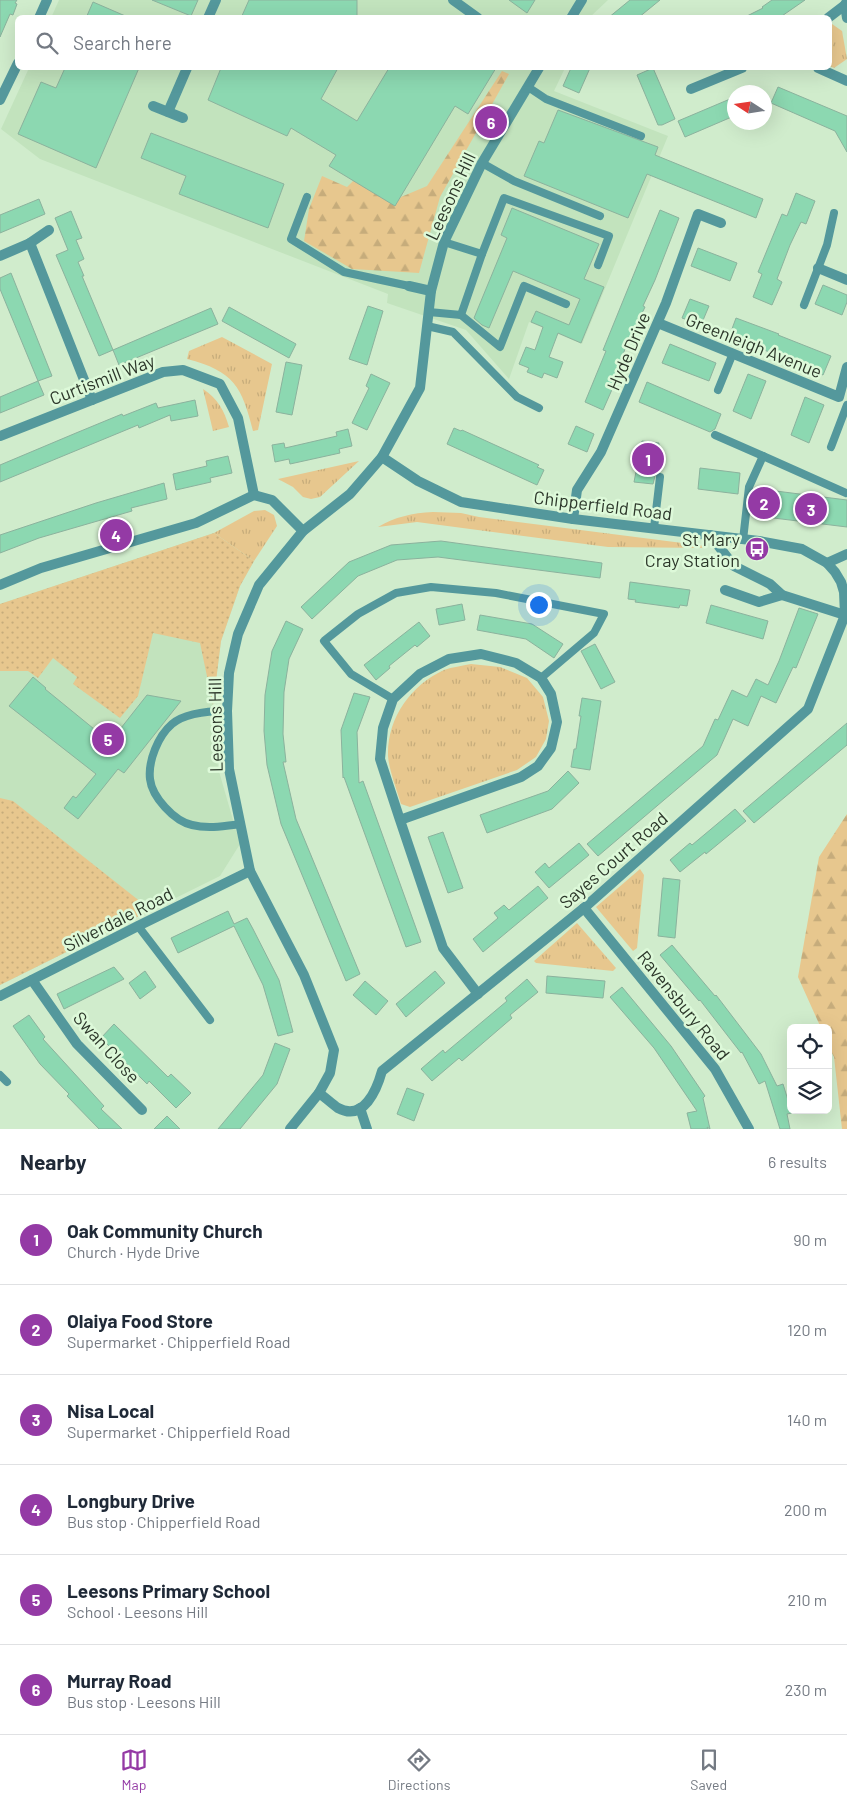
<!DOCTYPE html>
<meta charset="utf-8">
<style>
body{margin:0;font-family:Barlow,sans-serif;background:#f6f6f7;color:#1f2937}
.controls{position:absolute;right:15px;bottom:15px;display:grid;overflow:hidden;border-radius:8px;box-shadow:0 5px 20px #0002}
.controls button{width:45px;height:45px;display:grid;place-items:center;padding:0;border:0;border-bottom:1px solid #e0e1e3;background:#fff;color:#1f2937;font:25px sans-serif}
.compass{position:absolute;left:727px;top:85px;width:45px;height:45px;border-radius:50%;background:#fff;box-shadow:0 5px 20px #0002;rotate:282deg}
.you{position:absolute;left:538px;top:604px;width:18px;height:18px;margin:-12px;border:4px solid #fff;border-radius:50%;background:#1a73e8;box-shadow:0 0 0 8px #1a73e833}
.badge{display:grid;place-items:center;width:32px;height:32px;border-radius:50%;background:#943aa5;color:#fff;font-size:16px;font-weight:700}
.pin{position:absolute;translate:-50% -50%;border:2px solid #fff;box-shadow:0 1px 5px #0006}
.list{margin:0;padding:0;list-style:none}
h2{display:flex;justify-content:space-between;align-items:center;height:65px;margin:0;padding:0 20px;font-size:21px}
h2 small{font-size:16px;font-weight:400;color:#747a83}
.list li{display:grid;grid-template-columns:32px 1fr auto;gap:15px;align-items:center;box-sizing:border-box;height:90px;padding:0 20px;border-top:1px solid #e0e1e3}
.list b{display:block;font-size:19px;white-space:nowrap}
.list p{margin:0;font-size:16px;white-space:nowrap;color:#747a83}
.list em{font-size:16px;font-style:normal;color:#747a83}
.icon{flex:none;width:28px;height:28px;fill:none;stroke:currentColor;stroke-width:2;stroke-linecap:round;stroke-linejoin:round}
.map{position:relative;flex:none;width:847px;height:1129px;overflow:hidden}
.search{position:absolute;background:#fff;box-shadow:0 5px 20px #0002;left:15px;right:15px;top:15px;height:55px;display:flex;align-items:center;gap:12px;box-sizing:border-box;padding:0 18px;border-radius:8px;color:#747a83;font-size:19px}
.sheet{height:605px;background:#fff}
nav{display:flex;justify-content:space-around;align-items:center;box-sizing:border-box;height:70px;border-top:1px solid #e0e1e3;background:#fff;font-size:14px;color:#747a83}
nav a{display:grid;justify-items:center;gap:2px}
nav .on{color:#943aa5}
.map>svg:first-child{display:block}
</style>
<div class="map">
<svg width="847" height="1129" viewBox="0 0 847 1129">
<defs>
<pattern id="grass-tufts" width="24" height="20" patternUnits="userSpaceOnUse" patternTransform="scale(1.25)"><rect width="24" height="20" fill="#e7c78e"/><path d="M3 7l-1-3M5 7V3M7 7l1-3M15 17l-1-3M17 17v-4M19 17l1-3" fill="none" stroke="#c6ac7b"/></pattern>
<pattern id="forest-firs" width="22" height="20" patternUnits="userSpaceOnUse" patternTransform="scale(1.25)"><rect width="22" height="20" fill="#e7c78e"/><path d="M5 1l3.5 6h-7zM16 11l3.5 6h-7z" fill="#c6ac7b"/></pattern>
<pattern id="park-dots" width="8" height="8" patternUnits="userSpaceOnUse" patternTransform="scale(1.25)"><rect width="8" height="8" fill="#e7c78e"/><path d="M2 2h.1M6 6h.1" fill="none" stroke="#c6ac7b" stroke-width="1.8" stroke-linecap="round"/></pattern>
</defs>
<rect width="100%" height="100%" fill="#d0eccc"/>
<g fill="#c2e3bd">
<path d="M59,0H608L589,18H51Z"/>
<path d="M29,68H565L554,91L668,136L582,344L529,322L509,379L466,330L387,303L388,294L40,159L1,129Z"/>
<path d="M214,533L254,561L240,586L221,641L213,705L218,768L240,844L220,876L0,985V604Z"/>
</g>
<g fill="url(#grass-tufts)">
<path d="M832,24L842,31L847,59L834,68L830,66V26Z"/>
<path d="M222,337L272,364L258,430L253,431C242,387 234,371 187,359L189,351Z"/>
<path d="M203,389C218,399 224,410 229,427L213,431Z"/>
<path d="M359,461L320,497L311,499L303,497L293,487L278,479Z"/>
<path d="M265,510L274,515L277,526L254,561L214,533L254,511Z"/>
<path d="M433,512L461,513L479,517L706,546V548L608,547L417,522L378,527C395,517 412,513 433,512Z"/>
<path d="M471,664L500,667L527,678L543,697L549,721L546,739L536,757L517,770L410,807L401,804C397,790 389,770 388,756C387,718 411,685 444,670C452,667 462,666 471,664Z"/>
<path d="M640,869L644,875L637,948L633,951L596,907Z"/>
<path d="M577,923L616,968L613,971L536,963L534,961Z"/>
</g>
<g fill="url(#forest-firs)">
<path d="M502,71L509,74L440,197L419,273L352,269L304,241L309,209L322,176L347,187L356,178L395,206L401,197L427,186Z"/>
<path d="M847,814V1129H842L834,1057L828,1045V1028H821L798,977L819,857Z"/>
</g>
<g fill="url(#park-dots)">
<path d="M214,533L254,561L240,586L221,641L213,705L200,643L153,633L138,696L120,718L73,684L77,677L53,658L38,678L28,671H0V604Z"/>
<path d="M0,798L13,801L151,910L0,985Z"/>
</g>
<g fill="#8cd8b1" stroke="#8bb29d">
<path d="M0,0H17L15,3L17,4L13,15L10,14L0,37Z"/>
<path d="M152,0H198L191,16Z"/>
<path d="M249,0H357V18H241Z"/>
<path d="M509,0H535L527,13Z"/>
<path d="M630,0H660L638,18H608Z"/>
<path d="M772,0H805L779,18H743L763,8L762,7Z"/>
<path d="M93,2L130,18H86Z"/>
<path d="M65,68H139L96,168L18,134L41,82L56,88Z"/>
<path d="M221,68H338L321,99L357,121L389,68H496L468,114L455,106L395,206L329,166L336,155L291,128L287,136L208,100Z"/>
<path d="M571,68H590L579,93L563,86Z"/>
<path d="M653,68L675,119L662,125H658L637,75Z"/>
<path d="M778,87L847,116V152L835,131L771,103Z"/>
<path d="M730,99L734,110V116L685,137L678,121Z"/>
<path d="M558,110L658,147L655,155L763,199L756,218L647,174L628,218L524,176L539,141L544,143Z"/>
<path d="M151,133L284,184L268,228L179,194L186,176L141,158Z"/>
<path d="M796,193L815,201L806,224L801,222L790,245L777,279L782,282L772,305L753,297L762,274L758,272L782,214L787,216Z"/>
<path d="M39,199L45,214L0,233V215Z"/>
<path d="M512,208L599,244L584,279L604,287L581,343L558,333L549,357L563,362L557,378L544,373L542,378L527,372L529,368L519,364L526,347L535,350L543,327L531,322L536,311L569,325L580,299L513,271L489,328L482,325L474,318L507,238L501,235Z"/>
<path d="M660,210L679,218L655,280L643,306L645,307L625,349L618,368L621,369L603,410L585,402L606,351L603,350Z"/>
<path d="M71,211L82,238L76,240L84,259L78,262L84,276H82L113,350L211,308L218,324L119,365L113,350L99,356L56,255L68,250L55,218Z"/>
<path d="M698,248L737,263L730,281L691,266Z"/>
<path d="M11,273L52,376L38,381L44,395L0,413V397L38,381L0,289V278Z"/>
<path d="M823,285L847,295V302L842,315L815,304Z"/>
<path d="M690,299L709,306L701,325L682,318Z"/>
<path d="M368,306L383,311L367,365L349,359Z"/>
<path d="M229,307L296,344L289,358L222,321Z"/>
<path d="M736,318L779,334L778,335L831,356L823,375L779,358L780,356L729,337Z"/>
<path d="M670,344L716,363L709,381L662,363Z"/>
<path d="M286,362L302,365L292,415L276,412Z"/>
<path d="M371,374L390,383L367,430L352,423L369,388L366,386Z"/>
<path d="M748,374L766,381L751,419L733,411Z"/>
<path d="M647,382L721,414L715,429L710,432L639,402Z"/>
<path d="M805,397L824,405L809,443L791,435Z"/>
<path d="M195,400L198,416L171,421L170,415L139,428L138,425L0,482V465L76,433L122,414L123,416L156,403L158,408Z"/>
<path d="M576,426L594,434L587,452L568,444Z"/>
<path d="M454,428L461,431L462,430L539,465L537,467L544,470L537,485L447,444Z"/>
<path d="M348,429L352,446L339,449L340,453L290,464L289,459L275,462L272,445L284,443L285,448L337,436L336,432Z"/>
<path d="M642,441L659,443L658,471L655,476L653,484L634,482Z"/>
<path d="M228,456L232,473L210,478L211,482L176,490L173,474L207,466L206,461Z"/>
<path d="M700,468L740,473L738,494L698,489Z"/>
<path d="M164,483L167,499L131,508L132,511L39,538L0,553V535L96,503Z"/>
<path d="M760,489L847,500V527L757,516Z"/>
<path d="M441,541L602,563L600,578L438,557L397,560L358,576L312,619L301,607L349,562L391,545Z"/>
<path d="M630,582L690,590L687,606L680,605L679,608L635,602L636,600L628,599Z"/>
<path d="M462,604L465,620L439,625L436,609Z"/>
<path d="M711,605L768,621L763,639L706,623Z"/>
<path d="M799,608L818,614L796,668L793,667L776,703L761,696L748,726L733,719L717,755L598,856L587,844L703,746L715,719L718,720L732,690L747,697L756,679L768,685L779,661Z"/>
<path d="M480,615L532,624L563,644L554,658L526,639L477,630Z"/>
<path d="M286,621L303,629L289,659L284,692L283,734L286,762H283L296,819L360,974L346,981L281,824L267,765L264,731L265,695L272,651Z"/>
<path d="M419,622L430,636L417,647L415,645L389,666L390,668L376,680L364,665Z"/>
<path d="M595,644L615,682L601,689L581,651Z"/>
<path d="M33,677L46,688L45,689L110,742L147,695L181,701L124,773L118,769L78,819L64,808L73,796L76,798L96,774L9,706Z"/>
<path d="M354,693L370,697L357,732L359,783L363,781L421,942L406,947L344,777L343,778L341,730Z"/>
<path d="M582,698L601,701L590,770L571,767L574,749H576L581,716H579Z"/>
<path d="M847,723V745L754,823L743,811Z"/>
<path d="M568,771L579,783L552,809L487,833L480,815L548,791Z"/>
<path d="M735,809L746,821L706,854L705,852L680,872L670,860L690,843L692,845Z"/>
<path d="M443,832L463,888L448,893L428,837Z"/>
<path d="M579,843L589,855L549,888L535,872L545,863L549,868Z"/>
<path d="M663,878L680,880L675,938L658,936Z"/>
<path d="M538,886L548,898L483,952L473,939L498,918L494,913L504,905L509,910Z"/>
<path d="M228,911L234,924L247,918L253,929L279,980L293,1032L278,1036L263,985L234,926L178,953L171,938Z"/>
<path d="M672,945L715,996L716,995L761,1054L777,1086L783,1084L792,1113L787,1114L790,1129H780L765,1081L759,1084L742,1052L741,1053L700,1000L699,1001L660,955Z"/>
<path d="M114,967L124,979L64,1009L57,994Z"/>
<path d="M145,971L156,987L140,999L129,983Z"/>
<path d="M435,971L445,983L406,1017L396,1004Z"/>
<path d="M547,976L605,981L603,998L546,993Z"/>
<path d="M527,979L538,992L510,1015L512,1018L462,1061L459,1058L432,1081L421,1069L443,1050L445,1053L507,1001L505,998Z"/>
<path d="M365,981L388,1001L376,1015L353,995Z"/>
<path d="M622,987L671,1046L705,1096L703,1098L710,1129L707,1127L708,1129H691L687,1113L697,1111L654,1048L610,997Z"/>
<path d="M29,1015L45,1037L43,1039L104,1106L101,1109L122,1129H99L67,1096L69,1094L40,1064L13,1026Z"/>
<path d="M114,1024L168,1077L171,1074L191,1093L176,1108L149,1081L147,1084L101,1038Z"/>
<path d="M275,1043L290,1049L277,1084L240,1129H218L263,1075Z"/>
<path d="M407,1088L424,1094L414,1121L397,1114Z"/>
<path d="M167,1116L180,1129H154Z"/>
</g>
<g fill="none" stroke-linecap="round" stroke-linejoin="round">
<g stroke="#54989c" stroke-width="8">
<path d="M528,87L546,99L641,136"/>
<path d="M482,163L514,181L600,216"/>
<path d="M307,197L291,239L344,272L409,286"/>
<path d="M444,242L482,254L504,198L609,236L598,265"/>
<path d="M804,305L827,245L834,213"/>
<path d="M429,312L461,315L500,347L524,286L566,304"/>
<path d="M461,315L482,254"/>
<path d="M427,326L453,332L517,397L539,408"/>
<path d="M718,390L733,353"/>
<path d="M715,435L763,456"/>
<path d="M831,447L847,405"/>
<path d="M654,528L660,477"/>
<path d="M743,540L749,487L763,456L846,493"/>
<path d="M393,699L351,674L324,641L358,614L396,593L431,587L496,593L604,614L594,633L541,678"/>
<path d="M227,711C211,711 185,713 172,724C158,736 148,761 150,779C152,797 174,821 192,825C208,829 225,826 241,824"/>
<path d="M138,926L210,1020"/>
<path d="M0,1075L7,1082"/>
</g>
<g stroke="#54989c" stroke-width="10">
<path d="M453,0L478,18"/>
<path d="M847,1L845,5L847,18"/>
<path d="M39,18L47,0"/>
<path d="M208,18L216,0"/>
<path d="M828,18L845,5"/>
<path d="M818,68L847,81"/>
<path d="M691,89L742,68"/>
<path d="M0,100L18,63"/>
<path d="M153,106L183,118"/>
<path d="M168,112L187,68"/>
<path d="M30,243L92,400"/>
<path d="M0,256L30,243L49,230"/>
<path d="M818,268L847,280"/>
<path d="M409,286L431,291"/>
<path d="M658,323L839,397L847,367"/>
<path d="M0,436L163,372L183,370L220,384L238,418L254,495"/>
<path d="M573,519L577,490L601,452L666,303L698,214L721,223"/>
<path d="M710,535L734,566L770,584L782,595L845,615"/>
<path d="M827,563L847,554"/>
<path d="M725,590L759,602L782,595"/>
<path d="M400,820L380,759L383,728L393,699L420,674L449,659L481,654L516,663L541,678L551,694L557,722L551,748L538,766L521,777L400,820L443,948L478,994"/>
<path d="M584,908L715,1069L749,1129"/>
<path d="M32,980L77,1044L142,1110"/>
<path d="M0,996L138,926L250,871"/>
<path d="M319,1093C326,1098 332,1104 338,1108C364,1122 377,1089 382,1071L584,908L808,709L845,615L844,592L841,582L835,572L827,563L802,549L759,541L573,519L461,502L418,481L382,457"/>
<path d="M360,1108L367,1129"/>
</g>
<g stroke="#54989c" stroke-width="10">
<path d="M571,18L582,0"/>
<path d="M0,585L41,568L196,523L254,495L272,500L303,531"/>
<path d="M290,1129L319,1093L330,1073L334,1050L304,975L250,871L229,769L227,711L229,673L238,634L259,585L303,531L350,494L382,457L420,388L431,291L444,242L482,163L539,68"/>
</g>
</g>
<defs>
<g id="bus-disc" transform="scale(1.25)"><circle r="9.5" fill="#943aa5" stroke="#ddf9d9"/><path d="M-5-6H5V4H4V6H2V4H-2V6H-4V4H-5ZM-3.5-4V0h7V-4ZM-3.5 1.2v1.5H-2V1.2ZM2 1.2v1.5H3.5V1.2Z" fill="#fff"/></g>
</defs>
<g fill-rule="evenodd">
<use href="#bus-disc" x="757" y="549"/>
</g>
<g text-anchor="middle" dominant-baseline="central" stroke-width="5" stroke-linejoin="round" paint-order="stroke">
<g font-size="18" fill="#2c372a" stroke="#ddf9d9">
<text transform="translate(450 196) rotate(-65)">Leesons Hill</text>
<text transform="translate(754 345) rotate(22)">Greenleigh Avenue</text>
<text transform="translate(628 351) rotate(-67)">Hyde Drive</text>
<text transform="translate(102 379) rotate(-21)">Curtismill Way</text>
<text transform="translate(603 505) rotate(7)">Chipperfield Road</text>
<text transform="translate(215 725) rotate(-91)">Leesons Hill</text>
<text transform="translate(613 860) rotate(-41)">Sayes Court Road</text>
<text transform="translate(118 919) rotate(-27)">Silverdale Road</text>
<text transform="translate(684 1005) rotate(51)">Ravensbury Road</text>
<text transform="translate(107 1047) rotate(48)">Swan Close</text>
</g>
<g font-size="18" fill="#2c372a" stroke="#ddf9d9" text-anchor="end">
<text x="740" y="539">St Mary<tspan x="740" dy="21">Cray Station</tspan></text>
</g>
</g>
</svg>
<div class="controls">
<button><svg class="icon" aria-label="locate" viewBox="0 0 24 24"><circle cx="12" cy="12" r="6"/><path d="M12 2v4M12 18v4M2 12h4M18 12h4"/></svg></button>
<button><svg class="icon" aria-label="layers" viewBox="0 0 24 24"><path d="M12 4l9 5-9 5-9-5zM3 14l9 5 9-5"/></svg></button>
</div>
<svg class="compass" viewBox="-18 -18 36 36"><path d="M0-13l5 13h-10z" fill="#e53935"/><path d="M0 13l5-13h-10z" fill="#747a83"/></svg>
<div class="you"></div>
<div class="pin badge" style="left:648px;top:459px">1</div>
<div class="pin badge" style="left:764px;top:503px">2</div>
<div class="pin badge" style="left:811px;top:509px">3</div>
<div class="pin badge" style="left:116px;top:535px">4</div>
<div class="pin badge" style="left:108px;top:739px">5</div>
<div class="pin badge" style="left:491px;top:122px">6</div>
<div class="search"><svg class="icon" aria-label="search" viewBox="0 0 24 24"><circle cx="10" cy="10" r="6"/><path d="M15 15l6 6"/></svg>Search here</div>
</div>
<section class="sheet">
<h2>Nearby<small>6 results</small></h2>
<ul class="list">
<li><span class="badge">1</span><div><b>Oak Community Church</b><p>Church · Hyde Drive</p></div><em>90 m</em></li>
<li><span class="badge">2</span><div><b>Olaiya Food Store</b><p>Supermarket · Chipperfield Road</p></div><em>120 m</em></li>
<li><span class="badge">3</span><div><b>Nisa Local</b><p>Supermarket · Chipperfield Road</p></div><em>140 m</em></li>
<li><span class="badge">4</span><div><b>Longbury Drive</b><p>Bus stop · Chipperfield Road</p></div><em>200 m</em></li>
<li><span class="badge">5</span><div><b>Leesons Primary School</b><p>School · Leesons Hill</p></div><em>210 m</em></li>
<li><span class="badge">6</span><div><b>Murray Road</b><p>Bus stop · Leesons Hill</p></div><em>230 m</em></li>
</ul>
</section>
<nav>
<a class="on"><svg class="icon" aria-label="map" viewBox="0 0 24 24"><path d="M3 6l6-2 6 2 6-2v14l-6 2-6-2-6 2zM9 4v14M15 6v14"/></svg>Map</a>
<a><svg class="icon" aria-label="directions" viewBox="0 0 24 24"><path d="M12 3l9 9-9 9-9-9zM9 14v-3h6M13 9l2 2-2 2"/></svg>Directions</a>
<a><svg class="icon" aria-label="saved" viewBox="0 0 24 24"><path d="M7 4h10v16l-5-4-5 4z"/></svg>Saved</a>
</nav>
